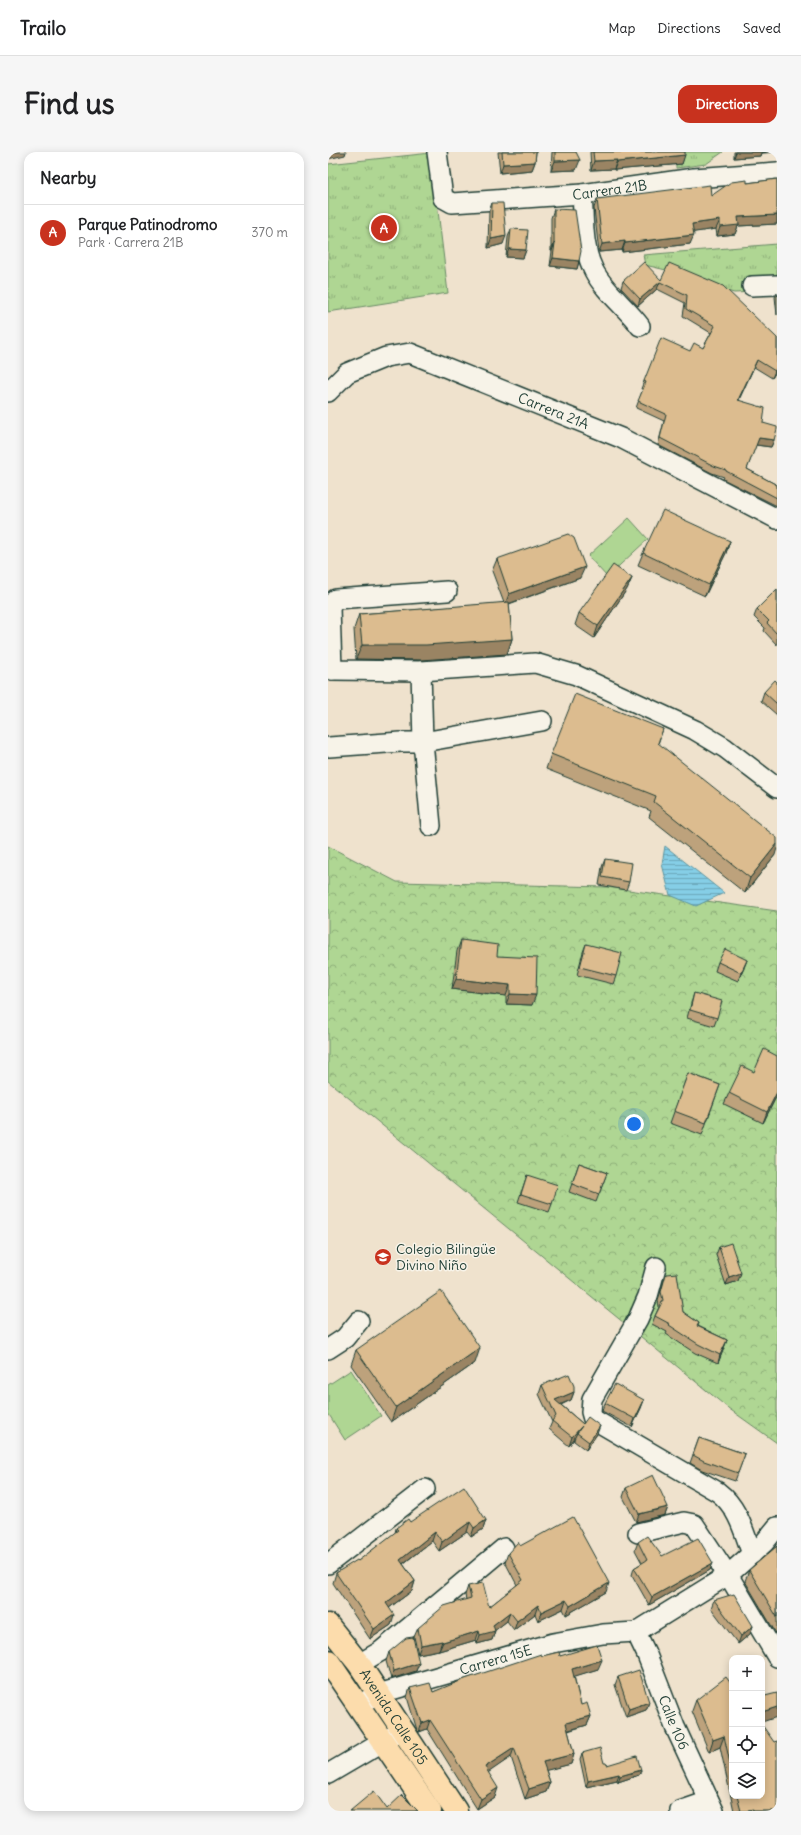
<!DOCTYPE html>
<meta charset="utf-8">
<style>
body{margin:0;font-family:Delius,sans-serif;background:#f6f6f6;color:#202124}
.controls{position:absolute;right:12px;bottom:12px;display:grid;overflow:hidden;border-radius:8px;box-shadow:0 2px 10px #0003}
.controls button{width:36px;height:36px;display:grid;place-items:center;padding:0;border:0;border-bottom:1px solid #e0e0e0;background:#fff;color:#202124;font:20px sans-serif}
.you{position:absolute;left:306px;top:972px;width:14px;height:14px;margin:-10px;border:3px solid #fff;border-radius:50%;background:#1a73e8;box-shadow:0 0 0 6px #1a73e833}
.badge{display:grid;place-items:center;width:26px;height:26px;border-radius:50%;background:#c8321e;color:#fff;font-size:13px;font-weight:700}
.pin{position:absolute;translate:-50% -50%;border:2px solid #fff;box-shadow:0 1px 4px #0006}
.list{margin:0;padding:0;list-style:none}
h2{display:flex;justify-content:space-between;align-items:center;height:52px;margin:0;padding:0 16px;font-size:17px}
h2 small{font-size:13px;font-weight:400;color:#757577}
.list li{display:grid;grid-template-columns:26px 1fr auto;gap:12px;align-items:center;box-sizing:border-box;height:56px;padding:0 16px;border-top:1px solid #e0e0e0}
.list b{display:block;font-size:15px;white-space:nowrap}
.list p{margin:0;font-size:13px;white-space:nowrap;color:#757577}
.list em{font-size:13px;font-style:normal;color:#757577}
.icon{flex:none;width:22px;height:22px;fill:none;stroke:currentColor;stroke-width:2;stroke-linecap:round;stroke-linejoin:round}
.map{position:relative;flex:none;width:449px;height:1659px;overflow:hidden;border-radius:12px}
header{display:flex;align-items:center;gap:24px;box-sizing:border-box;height:56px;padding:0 20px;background:#fff;border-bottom:1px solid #e0e0e0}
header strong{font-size:19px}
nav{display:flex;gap:22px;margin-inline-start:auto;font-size:14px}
.intro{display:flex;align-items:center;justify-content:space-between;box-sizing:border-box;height:96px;padding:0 24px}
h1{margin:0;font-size:28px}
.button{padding:10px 18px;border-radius:12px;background:#c8321e;color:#fff;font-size:14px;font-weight:700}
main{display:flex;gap:24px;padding:0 24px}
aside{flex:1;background:#fff;border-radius:12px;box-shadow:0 2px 10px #0003}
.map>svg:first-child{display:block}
</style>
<header>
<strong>Trailo</strong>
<nav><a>Map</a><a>Directions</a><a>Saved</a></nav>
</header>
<div class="intro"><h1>Find us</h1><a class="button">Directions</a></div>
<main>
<aside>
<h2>Nearby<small></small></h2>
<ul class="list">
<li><span class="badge">A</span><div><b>Parque Patinodromo</b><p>Park · Carrera 21B</p></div><em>370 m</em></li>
</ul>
</aside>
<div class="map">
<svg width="449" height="1659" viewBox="0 0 449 1659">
<defs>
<pattern id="grass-tufts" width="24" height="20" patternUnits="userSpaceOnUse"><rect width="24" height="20" fill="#afd693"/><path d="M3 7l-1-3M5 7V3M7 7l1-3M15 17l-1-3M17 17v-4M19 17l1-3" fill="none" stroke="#8eaf79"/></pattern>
<pattern id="forest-crowns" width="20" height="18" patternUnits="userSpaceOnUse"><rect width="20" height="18" fill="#afd693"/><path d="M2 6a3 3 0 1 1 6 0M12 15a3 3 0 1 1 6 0" fill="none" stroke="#8eaf79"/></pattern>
<pattern id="water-rules" width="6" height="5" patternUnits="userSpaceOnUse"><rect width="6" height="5" fill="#85cee6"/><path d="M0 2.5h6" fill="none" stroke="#6ca8bb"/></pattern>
</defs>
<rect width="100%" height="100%" fill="#efe2cd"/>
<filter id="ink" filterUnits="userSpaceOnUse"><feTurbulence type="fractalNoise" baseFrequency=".025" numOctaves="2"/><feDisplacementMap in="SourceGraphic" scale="8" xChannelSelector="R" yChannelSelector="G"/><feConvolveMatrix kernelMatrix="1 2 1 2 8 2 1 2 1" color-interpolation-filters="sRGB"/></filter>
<g filter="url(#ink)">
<g fill="url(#grass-tufts)" stroke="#678a64">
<path d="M348,0H395L378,12L348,16Z"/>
<path d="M103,1L120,141L0,160V12Z"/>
<path d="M449,92V139L406,141L367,129L338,118L317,113L315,103Z"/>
</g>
<path fill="url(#forest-crowns)" stroke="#678a64" d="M0,694L69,730L279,735L449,759V1291L400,1256L0,929Z"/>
<g fill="#afd693" stroke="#678a64">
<path d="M301,366L320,387L279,425L260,404Z"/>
<path d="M23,1218L53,1264L17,1288L0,1261V1233Z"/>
</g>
<path fill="url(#water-rules)" stroke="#5c949f" d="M337,694L396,741L368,754L342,743L334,712Z"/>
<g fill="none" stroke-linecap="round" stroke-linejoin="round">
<g stroke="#1f3d34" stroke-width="22">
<g id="minor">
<path id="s1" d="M109,0L115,46L124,51L254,42L366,26L449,20"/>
<path d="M254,42C256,67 254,96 266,119C277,140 298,155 312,174"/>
<path d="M424,134L449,133"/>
<path id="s2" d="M0,240L19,221L58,205L82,201L293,286L449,367"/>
<path d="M0,516L4,518L93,519L207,511L248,523L367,578L397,596L449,636"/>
<path d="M4,518L2,455L8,447L119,439"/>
<path d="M1,595L73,590H95L93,519"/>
<path d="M103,674L95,590L214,569"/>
<path d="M328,1115L320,1144L310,1167L264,1247L263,1260L265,1267L390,1340C410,1355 416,1380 424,1402"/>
<path d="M0,1197L17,1186L31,1169"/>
<path d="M310,1381L356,1370L366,1372L405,1431L449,1505"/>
<path d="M0,1412L97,1337"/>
<path id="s3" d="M308,1480L319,1503L347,1575L386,1659"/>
<path d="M31,1512L53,1499L176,1396"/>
<path id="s4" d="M39,1548L50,1542L225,1491L275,1482L308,1480L400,1423L436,1391L449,1375"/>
<path d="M0,1622L75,1578"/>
<path d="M352,1659L381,1649"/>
</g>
</g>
<g stroke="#1f3d34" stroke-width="25">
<g id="major">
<path id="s5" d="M0,1473L31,1512L128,1659"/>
<path d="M0,1509L102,1659"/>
</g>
</g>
<use href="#minor" stroke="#f7f3e8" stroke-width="19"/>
<use href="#major" stroke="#fcdcac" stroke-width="22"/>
</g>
<g fill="#bda27b" stroke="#1f3d34">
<path d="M170,0H208L207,10L204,18L172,21Z"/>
<path d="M224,0H248V18L223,19Z"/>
<path d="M262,0H357L354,12L286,18V17L263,18Z"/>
<path d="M406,0H449L433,1L432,4L406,6Z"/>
<path d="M449,27V72L410,74L407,82L389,84L388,77L365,80L362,92L294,100V98L271,100L266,56L269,47L383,44L419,31Z"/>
<path d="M164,51L175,92L160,96L161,59Z"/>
<path d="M226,57L251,109L249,117L222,114L224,99H223V66Z"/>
<path d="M183,77L198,98L195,106L178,105L180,85Z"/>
<path d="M333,128L449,186V218L444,226L426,215L411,248L435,271L446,288L443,295L428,293L419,317L449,333V354L395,327L396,325L384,321L330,293L336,269L308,256L315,237H313L316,229L362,199L375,196L383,181L355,164L357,151L329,137L310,154L293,136L295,129Z"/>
<path d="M449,141V163L447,145Z"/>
<path d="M402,389L398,401L377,444L310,413L315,401Z"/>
<path d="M169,407L252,426L181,452L184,487L179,502L93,508L28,507L26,477L31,462L176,451L164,419Z"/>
<path d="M304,426L299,437L266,486L247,473L251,461Z"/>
<path d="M449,437V493L436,479L437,476L426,465L429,457Z"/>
<path d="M449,530V563L433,549L436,540Z"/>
<path d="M335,577L330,592L447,703L417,741L321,665L323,659L218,617L223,602Z"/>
<path d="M277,707L301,730L298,738L271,733L274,715Z"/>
<path d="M133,788L169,804L204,853L178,852V844L124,837L129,799Z"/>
<path d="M258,792L288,824L285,832L249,823L255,800Z"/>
<path d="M390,810L416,816L410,829L387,819Z"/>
<path d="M366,841L389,866L386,874L359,866Z"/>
<path d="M426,920L449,943L435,971L396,952L401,941Z"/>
<path d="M360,921L392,933L374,983L342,971Z"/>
<path d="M251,1011L279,1021L268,1050L241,1040Z"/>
<path d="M199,1023L224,1052L221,1060L190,1050Z"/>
<path d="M391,1095L410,1129L398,1133L388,1103Z"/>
<path d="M338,1122L355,1160L371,1171L370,1174L399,1188L390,1211L367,1201L338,1182L339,1180L324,1172L327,1164L331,1155L330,1148Z"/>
<path d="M28,1198L147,1211L63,1270L23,1213Z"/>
<path d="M214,1233L246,1240L243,1248L233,1253L255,1272L269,1282L258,1298L246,1289V1287L241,1294L221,1277L224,1270L211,1242Z"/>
<path d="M316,1248L313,1256L304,1275L274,1259L277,1251Z"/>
<path d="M371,1286L417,1302L407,1329L374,1318L362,1311Z"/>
<path d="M298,1336L340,1355L337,1363L308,1370L295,1345Z"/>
<path d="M158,1368L155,1377L143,1385L139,1380L111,1399L104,1389L75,1412L87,1429L84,1439L61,1456L63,1473L42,1487L5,1431L8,1421L30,1409L67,1381L68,1376L82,1370Z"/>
<path d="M310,1390L334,1404L385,1411L382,1418L321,1453L304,1423L306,1416L314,1411L307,1398Z"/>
<path d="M192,1394L278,1440L238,1463L235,1457L210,1469L207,1462L186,1478L179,1469L167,1478L164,1488L149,1492L148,1488L111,1499V1498L90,1502L86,1485L90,1476L138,1448L137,1443L140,1434L161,1455L189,1433L177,1410L180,1401Z"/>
<path d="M449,1394V1483L417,1429L421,1418Z"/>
<path d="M386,1448L425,1474L422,1482L410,1492L383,1456Z"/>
<path d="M61,1500L91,1511L88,1519L63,1527L58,1509Z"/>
<path d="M214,1504H232L270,1517L246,1524L253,1553L263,1564L259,1573L240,1579L246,1602L243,1612L218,1618L222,1630L218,1640L197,1647L183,1605L160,1620L167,1645L149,1657L99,1577L91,1580L89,1578L79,1545L82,1536L105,1540Z"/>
<path d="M290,1525L321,1550L318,1558L298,1565L287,1533Z"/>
<path d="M404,1533V1644H434L449,1659H406L392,1595L381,1600L364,1559L368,1548Z"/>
<path d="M254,1601L279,1613L313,1618L311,1623L290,1630L289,1628L258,1635L252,1607Z"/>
</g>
<g fill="#9a8464" stroke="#1f3d34">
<path d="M0,0H18L17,3L0,7Z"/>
<path d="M408,0H449L433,1L432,4L406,6Z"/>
<path d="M357,3L354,12L286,18L289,10Z"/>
<path d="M252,8L248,18L223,19L227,9Z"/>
<path d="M289,8L286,17L263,18L266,9Z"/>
<path d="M207,10L204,18L172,21L175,12Z"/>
<path d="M449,63V72L410,74L407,82L389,84L392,75L410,65Z"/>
<path d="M392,68L388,77L361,81L364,72Z"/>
<path d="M366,83L362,92L294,100L297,91Z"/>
<path d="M178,84L175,92L160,96L163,87Z"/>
<path d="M297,89L294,98L271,100L274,92Z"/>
<path d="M226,91H227L224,99H223Z"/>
<path d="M181,97L198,98L195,106L178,105Z"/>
<path d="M225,106L251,109L249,117L222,114Z"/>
<path d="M332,130L329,137L310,154L312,147Z"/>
<path d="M429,208L426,215L407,255L410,248Z"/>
<path d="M449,215V218L444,226L447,219Z"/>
<path d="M431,286L446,288L443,295L428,293Z"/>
<path d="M402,389L398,401L377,444L381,433Z"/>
<path d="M257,415L252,426L177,453L181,442Z"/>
<path d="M304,426L299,437L266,486L270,474Z"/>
<path d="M184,487L179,502L93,508L28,507L34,493Z"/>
<path d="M449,692V696L447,703L417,741L422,726Z"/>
<path d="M419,808L416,816L410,829L413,821Z"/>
<path d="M128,827L182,833L178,844L124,837Z"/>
<path d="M182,842L208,843L204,853L178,852Z"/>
<path d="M449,940V943L435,971L439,960Z"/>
<path d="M413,1121L410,1129L398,1133L401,1125Z"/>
<path d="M399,1188L396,1196L390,1211L392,1203Z"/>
<path d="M152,1196L147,1211L63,1270L68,1255Z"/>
<path d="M246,1240L243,1248L224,1256L227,1248Z"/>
<path d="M316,1248L313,1256L304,1275L307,1267Z"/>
<path d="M254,1274L249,1281L246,1287L241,1294L244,1285Z"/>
<path d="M272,1274L269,1282L258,1298L261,1290Z"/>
<path d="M340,1355L337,1363L308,1370L311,1362Z"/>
<path d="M158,1368L155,1377L143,1385L146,1376Z"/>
<path d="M142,1370L139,1380L111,1399L114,1390Z"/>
<path d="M107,1380L104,1389L68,1417L72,1408Z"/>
<path d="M385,1411L382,1418L321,1453L324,1445Z"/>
<path d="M87,1429L84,1439L54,1461L58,1451Z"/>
<path d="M281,1431L278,1440L238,1463L242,1454Z"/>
<path d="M238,1448L235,1457L210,1469L213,1460Z"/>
<path d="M210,1453L207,1462L186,1478L189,1469Z"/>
<path d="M182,1460L179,1469L165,1480L167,1479L164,1488L149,1492L152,1483Z"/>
<path d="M66,1463L63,1473L42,1487L46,1477Z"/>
<path d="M425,1474L422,1482L410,1492L413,1484Z"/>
<path d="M151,1479L148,1488L111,1499L115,1490Z"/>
<path d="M114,1489L111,1498L90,1502L93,1493Z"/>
<path d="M274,1508L270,1517L241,1526L244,1517Z"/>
<path d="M91,1511L88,1519L63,1527L66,1519Z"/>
<path d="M321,1550L318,1558L298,1565L301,1557Z"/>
<path d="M449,1555V1565L434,1570V1560Z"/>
<path d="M263,1564L259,1573L234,1580L238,1571Z"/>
<path d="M102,1568L99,1577L91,1580L94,1571Z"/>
<path d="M396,1584L392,1595L381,1600L385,1588Z"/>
<path d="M186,1596L183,1605L154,1625L157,1615Z"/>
<path d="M246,1602L243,1612L212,1620L215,1610Z"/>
<path d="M313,1618L311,1623L290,1630L292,1624Z"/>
<path d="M291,1622L289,1628L258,1635L260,1629Z"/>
<path d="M222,1630L218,1640L197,1647L201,1637Z"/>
<path d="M170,1636L167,1645L149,1657L153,1647Z"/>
</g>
<g fill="#dcbc8f" stroke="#1f3d34">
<path d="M174,0H208L207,10L175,12Z"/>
<path d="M227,0H248L252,8L227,9Z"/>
<path d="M265,0H357V3L289,10V8L266,9Z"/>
<path d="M449,27V63L410,65L411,73L392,75V68L364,72L366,83L297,91V89L274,92L269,47L382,33L383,44L403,30L419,28V31Z"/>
<path d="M164,51H175L178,84L163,87Z"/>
<path d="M226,57L247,58L253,99L251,109L225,106L227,91H226Z"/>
<path d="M183,77L200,78L198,98L181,97Z"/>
<path d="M316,110L333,128L341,111L395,134L449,186V215L447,219L429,208L410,248L437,256L435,271L449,275V277L446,288L431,286L419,317L449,333V346L398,319V318L386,314L332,286L338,262L310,249L318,230L316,229L333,186L362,199L366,191L375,196L387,174L358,157L359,143L332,130L312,147L295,129Z"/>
<path d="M335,358L402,389L381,433L315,401Z"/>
<path d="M240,382L246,386L257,415L181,442L169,407Z"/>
<path d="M285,413L304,426L270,474L251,461Z"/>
<path d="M449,437V482L439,471L441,469L429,457Z"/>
<path d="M181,450L184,487L98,493H34L31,462Z"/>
<path d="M447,528L449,530V552L436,540Z"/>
<path d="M247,542L335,577L330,591L449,686V692L422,726L326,650L328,644L223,602Z"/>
<path d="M277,707L304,711L301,730L274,725Z"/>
<path d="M133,788L170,793L169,804L209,806L208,843L182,842V833L128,827Z"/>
<path d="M258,792L294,801L288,824L252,815Z"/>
<path d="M397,797L419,808L413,821L390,810Z"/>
<path d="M366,841L394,849L389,866L362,858Z"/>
<path d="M436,897L449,904V940L439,960L401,941L414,914L426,920Z"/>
<path d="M360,921L392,933L378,971L346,959Z"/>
<path d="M251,1011L279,1021L271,1042L244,1032Z"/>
<path d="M199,1023L230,1033L224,1052L193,1042Z"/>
<path d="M403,1091L413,1121L401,1125L391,1095Z"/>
<path d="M349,1121L355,1160L371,1171L369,1174L399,1188L392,1203L370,1192L341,1173L342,1172L327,1164L335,1148L333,1140L338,1122Z"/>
<path d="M113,1139L152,1196L68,1255L28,1198Z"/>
<path d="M241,1222L246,1234V1240L227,1248L255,1272L260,1265L272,1274L261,1290L249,1281L254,1274L244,1285L224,1269L228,1264L214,1233Z"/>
<path d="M287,1232L316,1248L307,1267L277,1251Z"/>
<path d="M371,1286L417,1302L410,1321L376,1309L365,1303Z"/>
<path d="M325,1323L340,1355L311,1362L298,1336Z"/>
<path d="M136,1334L158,1368L146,1376L142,1370L114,1390L107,1380L72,1408L87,1429L58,1451L66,1463L46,1477L8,1421L29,1408L30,1409L70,1378L68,1376L80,1367L82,1370Z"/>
<path d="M245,1365L281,1431L242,1454L238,1448L213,1460L210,1453L189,1469L182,1460L165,1473L167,1479L152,1483L151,1479L115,1490L114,1489L93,1493L90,1476L116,1454L143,1446L140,1434L155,1431L161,1455L195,1428L180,1401L190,1390L192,1394Z"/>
<path d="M319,1384L334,1404L370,1386L385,1411L324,1445L306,1416L319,1408L310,1390Z"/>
<path d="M449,1394V1465L421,1418Z"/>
<path d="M406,1442L425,1474L413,1484L386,1448Z"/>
<path d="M85,1485L91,1511L66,1519L61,1500L78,1486Z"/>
<path d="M269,1493L274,1508L244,1517L253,1553L259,1551L263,1564L238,1571L246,1602L215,1610L222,1630L201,1637L186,1596L157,1615L170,1636L153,1647L102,1568L94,1571L93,1568L82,1536L102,1531L105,1540L137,1527L213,1502L214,1504L231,1500L232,1504Z"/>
<path d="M311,1518L321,1550L301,1557L290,1525Z"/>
<path d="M398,1525L404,1533V1620L396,1584L385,1588L368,1548Z"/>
<path d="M434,1539L437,1544L449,1541V1555L434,1560Z"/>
<path d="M434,1573L446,1590L449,1589V1659H425V1658L420,1659H413L409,1644H434Z"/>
<path d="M272,1596L276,1611H278L279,1613L309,1604L313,1618L292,1624L291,1622L260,1629L254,1601Z"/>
<path d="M46,1639L59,1657L74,1643L90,1659H22Z"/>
</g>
</g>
<defs>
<g id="school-disc" transform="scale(0.9)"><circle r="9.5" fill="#c8321e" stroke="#f7f3e8"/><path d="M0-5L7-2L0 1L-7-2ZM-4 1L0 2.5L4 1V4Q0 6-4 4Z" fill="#fff"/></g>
</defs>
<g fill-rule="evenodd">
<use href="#school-disc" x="55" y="1105"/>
</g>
<g text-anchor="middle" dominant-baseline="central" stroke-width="3" stroke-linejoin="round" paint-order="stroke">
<g font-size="14" fill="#1f3d34" stroke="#f7f3e8">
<text stroke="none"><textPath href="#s1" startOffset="215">Carrera 21B</textPath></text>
<text stroke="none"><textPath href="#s2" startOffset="248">Carrera 21A</textPath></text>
<text stroke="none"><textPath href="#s4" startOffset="135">Carrera 15E</textPath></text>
<text stroke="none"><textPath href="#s5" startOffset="113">Avenida Calle 105</textPath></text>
<text stroke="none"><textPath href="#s3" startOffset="98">Calle 106</textPath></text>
</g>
<g font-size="14" fill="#1f3d34" stroke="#f7f3e8" text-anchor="start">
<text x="68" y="1097">Colegio Bilingüe<tspan x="68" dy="16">Divino Niño</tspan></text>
</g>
</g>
</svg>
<div class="controls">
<button>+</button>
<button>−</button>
<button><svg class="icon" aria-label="locate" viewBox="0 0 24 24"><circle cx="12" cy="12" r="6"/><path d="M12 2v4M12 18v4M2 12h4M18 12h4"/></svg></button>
<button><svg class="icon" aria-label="layers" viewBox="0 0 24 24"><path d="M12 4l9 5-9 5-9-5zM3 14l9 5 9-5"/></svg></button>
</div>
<div class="you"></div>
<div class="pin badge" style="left:56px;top:76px">A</div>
</div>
</main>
